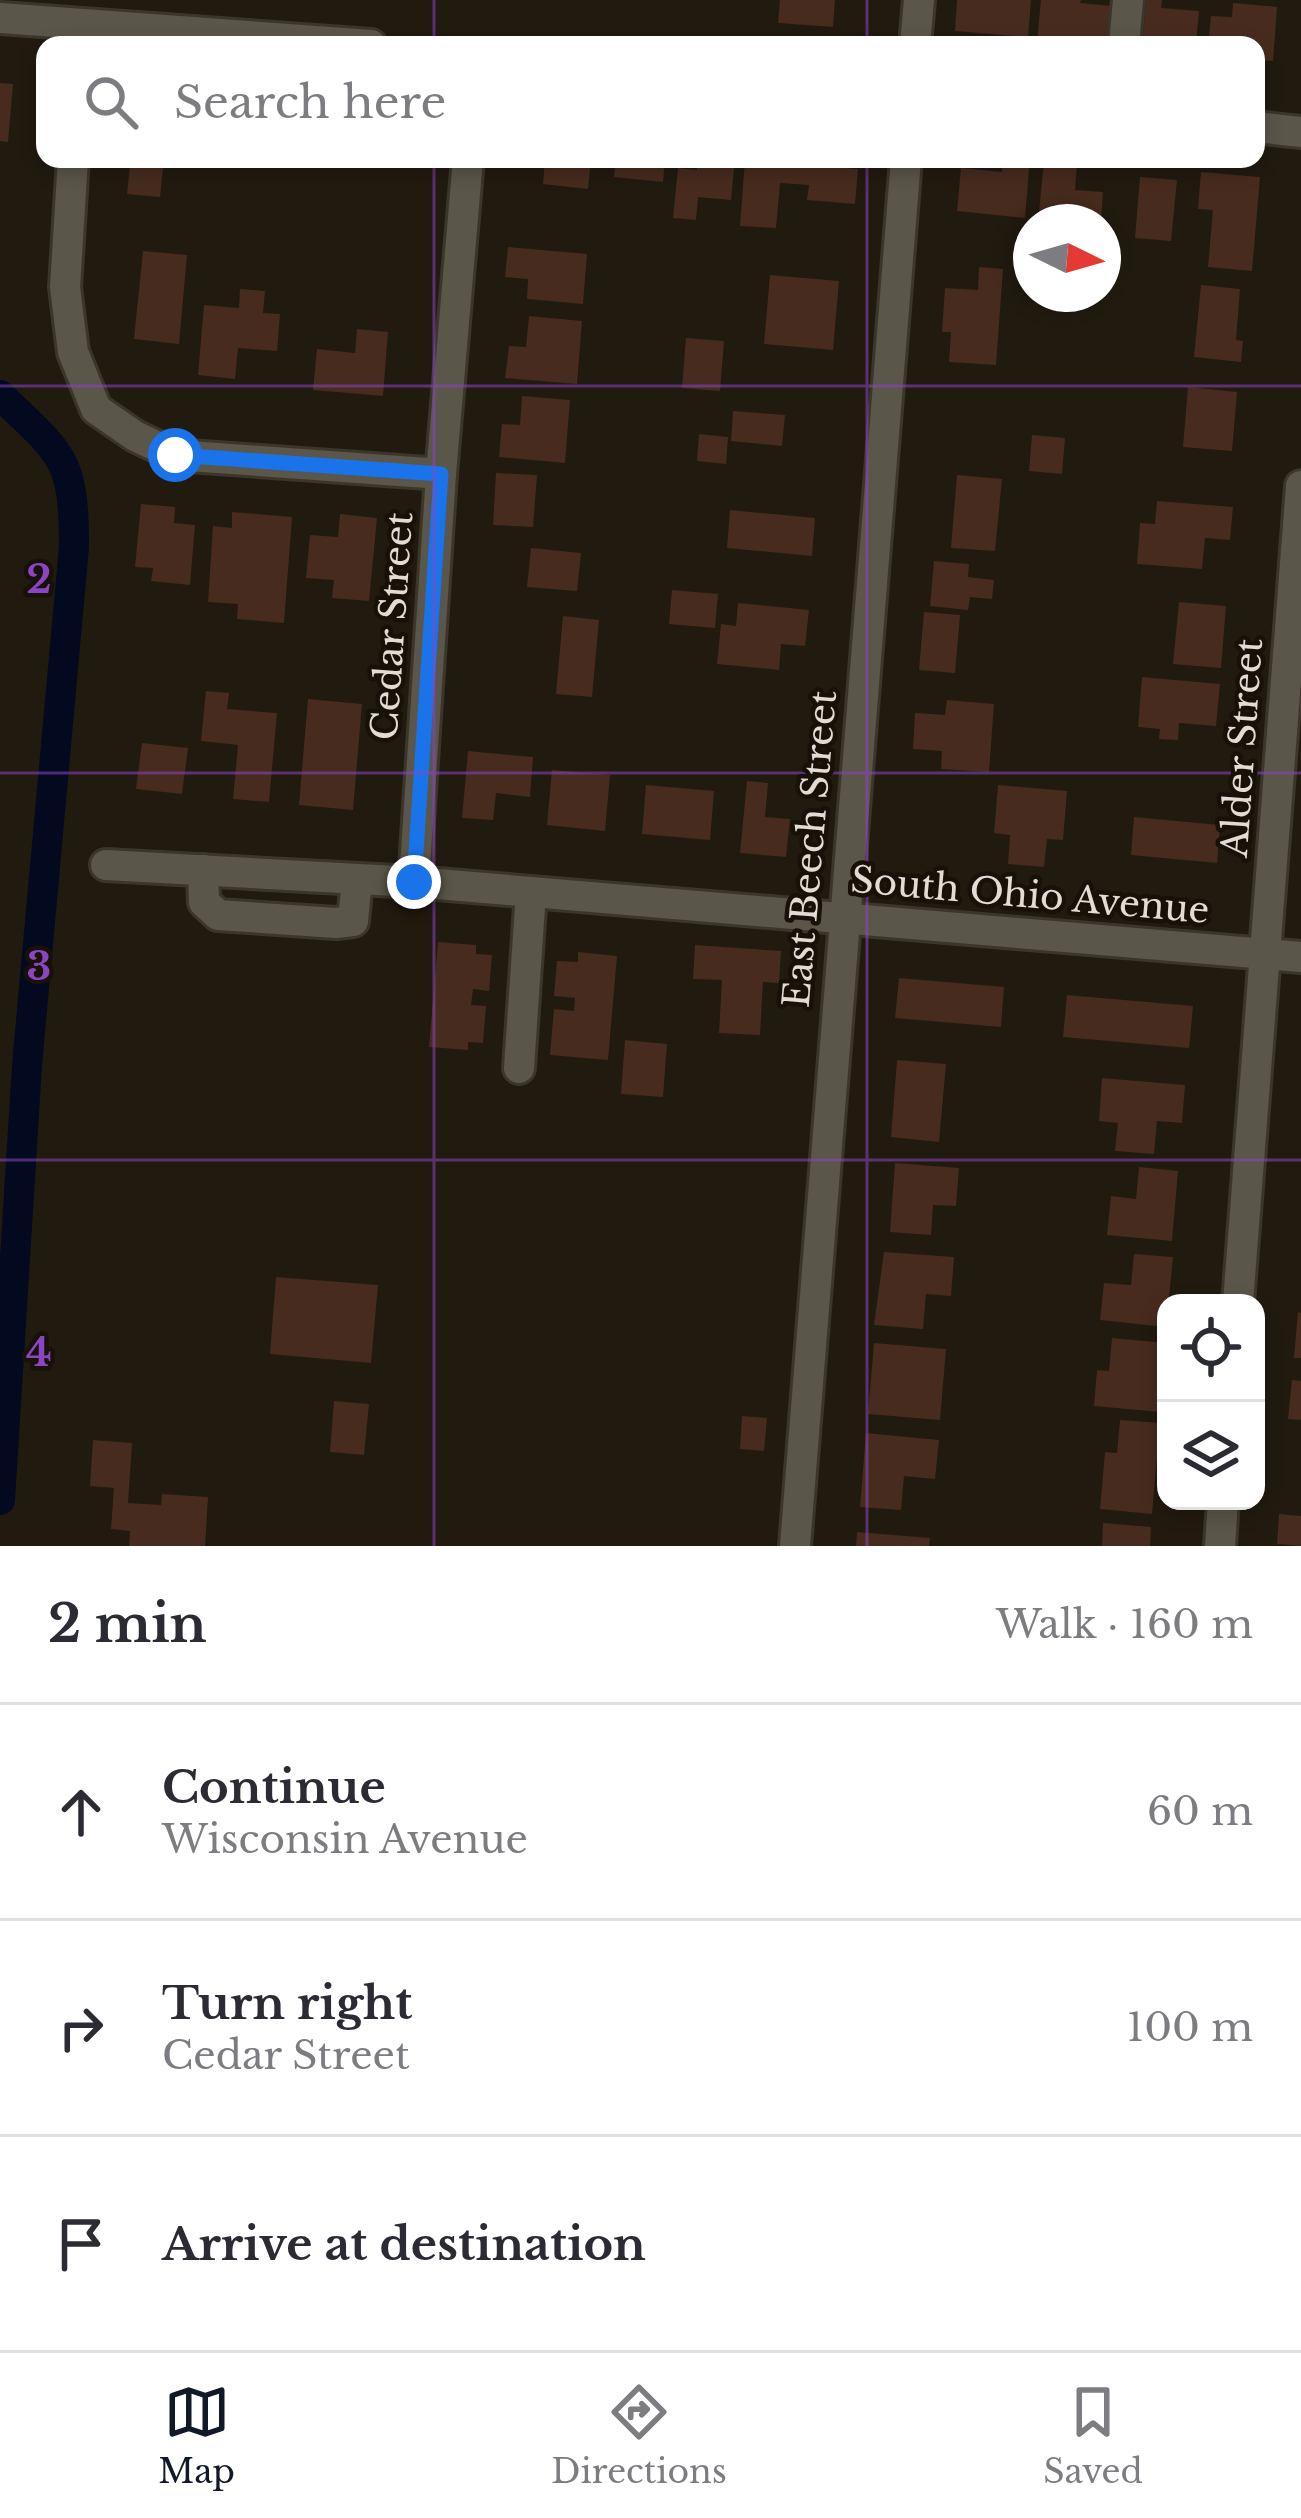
<!DOCTYPE html>
<meta charset="utf-8">
<style>
body{margin:0;font-family:"Libre Baskerville",serif;background:#f7f7f7;color:#2b2b33}
.controls{position:absolute;right:36px;bottom:36px;display:grid;overflow:hidden;border-radius:24px;box-shadow:0 6px 18px #0003}
.controls button{width:108px;height:108px;display:grid;place-items:center;padding:0;border:0;border-bottom:3px solid #e1e1e2;background:#fff;color:#2b2b33;font:60px sans-serif}
.compass{position:absolute;left:1013px;top:204px;width:108px;height:108px;border-radius:50%;background:#fff;box-shadow:0 6px 18px #0003;rotate:95deg}
.stop{position:absolute;width:36px;height:36px;margin:-27px;border:9px solid #1a73e8;border-radius:50%;background:#fff}
.stop.end{background:#1a73e8;border-color:#fff;box-shadow:0 3px 12px #0008}
.list{margin:0;padding:0;list-style:none}
h2{display:flex;justify-content:space-between;align-items:center;height:156px;margin:0;padding:0 48px;font-size:51px}
h2 small{font-size:39px;font-weight:400;color:#7c7c81}
.list li{display:grid;grid-template-columns:78px 1fr auto;gap:36px;align-items:center;box-sizing:border-box;height:216px;padding:0 48px;border-top:3px solid #e1e1e2}
.list b{display:block;font-size:45px;white-space:nowrap}
.list p{margin:0;font-size:39px;white-space:nowrap;color:#7c7c81}
.list em{font-size:39px;font-style:normal;color:#7c7c81}
.icon{flex:none;width:66px;height:66px;fill:none;stroke:currentColor;stroke-width:2;stroke-linecap:round;stroke-linejoin:round}
.map{position:relative;flex:none;width:1301px;height:1546px;overflow:hidden}
.search{position:absolute;background:#fff;box-shadow:0 6px 18px #0003;left:36px;right:36px;top:36px;height:132px;display:flex;align-items:center;gap:30px;box-sizing:border-box;padding:0 42px;border-radius:24px;color:#7c7c81;font-size:45px}
.sheet{height:804px;background:#fff}
nav{display:flex;justify-content:space-around;align-items:center;box-sizing:border-box;height:168px;border-top:3px solid #e1e1e2;background:#fff;font-size:33px;color:#7c7c81}
nav a{display:grid;justify-items:center;gap:6px}
nav .on{color:#111827}
.map>svg:first-child{display:block}
</style>
<div class="map">
<svg width="1301" height="1546" viewBox="0 0 1301 1546">
<rect width="100%" height="100%" fill="#211a0f"/>
<g fill="none" stroke-linecap="round" stroke-linejoin="round">
<path stroke="#030a1f" stroke-width="30" d="M0,395C63,455 74,458 74,547L27,1065L0,1500"/>
</g>
<g fill="#472b1e">
<path d="M780,0H835L833,27L778,23Z"/>
<path d="M957,0H1031L1028,37L955,31Z"/>
<path d="M1041,0H1081L1080,3L1111,6L1108,45L1037,41Z"/>
<path d="M1146,0H1162L1161,8L1199,11L1196,45H1142Z"/>
<path d="M1233,3L1277,7L1273,61L1256,60V45H1208L1211,16L1232,17Z"/>
<path d="M0,83L13,84L8,142L0,141Z"/>
<path d="M545,159H591L588,189L543,184Z"/>
<path d="M616,159H665L663,182L614,177Z"/>
<path d="M697,159H735L731,200L698,197L696,220L673,218L678,168L697,170Z"/>
<path d="M745,159H815V166L858,169L855,204L807,200L809,185L780,183L776,228L740,226Z"/>
<path d="M1003,159H1030L1025,218L957,211L961,168L1002,172Z"/>
<path d="M1044,161L1077,164L1075,190L1103,192L1101,222H1038Z"/>
<path d="M130,165L163,168L160,197L127,194Z"/>
<path d="M1201,172L1260,177L1252,271L1208,267L1213,210L1198,209Z"/>
<path d="M1140,177L1177,180L1171,241L1135,238Z"/>
<path d="M508,247L587,254L583,304L527,299L528,279L505,277Z"/>
<path d="M143,251L187,255L179,344L134,339Z"/>
<path d="M979,267L1003,269L996,365L949,362L951,332H942L945,288L978,290Z"/>
<path d="M770,275L839,281L833,350L764,344Z"/>
<path d="M1201,285L1240,289L1236,340L1243,341L1241,362L1194,357Z"/>
<path d="M240,289L265,291L263,313L280,314L277,351L238,348L235,379L198,375L204,305L239,308Z"/>
<path d="M529,316L582,321L577,384L505,378L509,346L526,347Z"/>
<path d="M357,329L388,332L383,396L313,390L317,349L355,353Z"/>
<path d="M686,338L724,341L720,391L682,388Z"/>
<path d="M1188,387L1237,392L1232,451L1183,447Z"/>
<path d="M522,396L570,400L565,463L499,457L502,424L520,425Z"/>
<path d="M733,411L785,415L782,446L731,441Z"/>
<path d="M699,434L728,437L726,464L697,461Z"/>
<path d="M1032,435L1065,438L1062,474L1029,471Z"/>
<path d="M496,473L537,475L533,527L493,525Z"/>
<path d="M957,475L1002,479L995,551L951,548Z"/>
<path d="M1157,501L1233,507L1230,540L1205,538L1202,569L1137,564L1140,523L1155,524Z"/>
<path d="M141,504L175,507L174,523L195,525L190,585L151,581L153,568L135,567Z"/>
<path d="M730,510L815,518L812,556L727,548Z"/>
<path d="M232,512L292,517L284,623L237,619L238,604L208,602L213,526L232,528Z"/>
<path d="M340,514L377,518L369,601L332,598L334,580L306,578L310,535L338,537Z"/>
<path d="M531,548L581,553L577,591L527,587Z"/>
<path d="M934,561L969,564L968,577L994,580L992,599L970,597L968,610L930,606Z"/>
<path d="M672,590L718,594L715,628L669,624Z"/>
<path d="M1179,602L1226,606L1221,668L1173,664Z"/>
<path d="M738,603L809,610L805,646L781,644L779,670L717,664L721,624L736,626Z"/>
<path d="M924,612L960,615L955,673L919,670Z"/>
<path d="M563,616L599,620L592,697L556,694Z"/>
<path d="M1142,677L1220,684L1216,726L1179,723L1178,740L1159,739L1160,729L1138,727Z"/>
<path d="M206,691L229,693L227,709L277,713L269,802L233,799L238,745L201,741Z"/>
<path d="M308,699L362,704L353,810L299,805Z"/>
<path d="M947,700L994,704L989,772L941,769L942,751L913,749L915,713L945,715Z"/>
<path d="M142,743L188,748L182,794L136,789Z"/>
<path d="M468,751L533,757L530,797L496,793L493,820L462,818Z"/>
<path d="M552,770L610,775L605,831L547,825Z"/>
<path d="M747,781L768,783L765,817L790,819L786,857L740,853Z"/>
<path d="M646,785L714,791L710,840L642,834Z"/>
<path d="M998,785L1067,791L1063,840L1047,839L1044,867L1008,864L1010,835L994,833Z"/>
<path d="M1134,817L1220,825L1217,863L1131,855Z"/>
<path d="M438,942L476,945V954L492,955L489,991L473,989L471,1005L486,1006L483,1043L468,1042V1050L429,1047Z"/>
<path d="M695,945L781,951L779,983L763,982L760,1035L719,1033L722,980L693,979Z"/>
<path d="M578,952L617,956L608,1060L550,1055L554,1009L574,1011L575,998L554,996L557,961L578,962Z"/>
<path d="M899,978L1004,987L1001,1027L895,1018Z"/>
<path d="M1067,995L1193,1006L1189,1048L1063,1037Z"/>
<path d="M625,1040L667,1044L663,1097L621,1094Z"/>
<path d="M897,1060L946,1064L939,1142L891,1137Z"/>
<path d="M1102,1078L1185,1085L1182,1123L1157,1121L1154,1154L1115,1151L1118,1123L1099,1121Z"/>
<path d="M895,1163L959,1168L956,1206L933,1205L931,1235L890,1232Z"/>
<path d="M1139,1167L1178,1171L1172,1241L1107,1235L1111,1196L1136,1199Z"/>
<path d="M884,1252L954,1257L951,1296L926,1294L923,1329L874,1325Z"/>
<path d="M1134,1254L1173,1257L1166,1327L1100,1320L1104,1283L1131,1285Z"/>
<path d="M276,1277L378,1285L371,1363L270,1354Z"/>
<path d="M1298,1312L1301,1313V1358H1294Z"/>
<path d="M1112,1338L1166,1343L1160,1412L1094,1406L1097,1370L1109,1371Z"/>
<path d="M874,1343L946,1349L940,1420L868,1414Z"/>
<path d="M1292,1380L1301,1381V1420L1288,1419Z"/>
<path d="M334,1401L369,1404L364,1455L330,1452Z"/>
<path d="M742,1416L767,1418L764,1451L740,1449Z"/>
<path d="M1120,1420L1160,1423L1152,1514L1100,1509L1105,1452L1117,1453Z"/>
<path d="M866,1433L939,1440L935,1479L904,1476L901,1510L860,1507Z"/>
<path d="M93,1440L132,1443L128,1503L161,1505L162,1494L208,1497L205,1546H129L130,1531L111,1529L114,1488L90,1486Z"/>
<path d="M1279,1514L1301,1516V1546L1277,1544Z"/>
<path d="M1103,1523L1151,1527L1150,1546H1102Z"/>
<path d="M857,1532L930,1538L929,1546H856Z"/>
</g>
<g fill="none" stroke-linecap="round" stroke-linejoin="round">
<g stroke="#3c352b" stroke-width="36">
<g id="minor">
<path d="M0,18L371,45"/>
<path d="M915,45L919,0"/>
<path d="M1124,45L1128,0"/>
<path d="M1256,127L1301,132"/>
<path d="M73,159L65,287L73,352L96,409L135,436L175,455L441,474"/>
<path d="M106,865L414,882L1301,957"/>
<path d="M203,870L204,902L218,915L336,923L353,921L357,879"/>
<path d="M414,882L441,474L468,159"/>
<path d="M519,1068L531,892"/>
<path d="M1238,1303L1301,486"/>
<path d="M795,1546L906,159"/>
<path d="M1220,1546L1223,1501"/>
</g>
</g>
<use href="#minor" stroke="#5a5649" stroke-width="30"/>
</g>
<g fill="none" stroke-linecap="round" stroke-linejoin="round">
<path stroke="#1a73e8" stroke-width="15" d="M175,455L441,474L414,882"/>
</g>
<path fill="none" stroke="#8a46c2" stroke-width="3" stroke-opacity="0.55" d="M434,0V45M867,0V45M434,159V1546M867,159V1546M0,386H1301M0,773H1301M0,1160H1301"/>
<g text-anchor="middle" dominant-baseline="central" stroke-width="9" stroke-linejoin="round" paint-order="stroke">
<g font-size="36" fill="#e2dcd5" stroke="#181107">
<text transform="translate(392 626) rotate(-86)">Cedar Street</text>
<text transform="translate(1242 748) rotate(-86)">Alder Street</text>
<text transform="translate(810 849) rotate(-85)">East Beech Street</text>
<text transform="translate(1030 895) rotate(5)">South Ohio Avenue</text>
</g>
</g>
<g font-size="39" text-anchor="middle" font-weight="bold" fill="#8a46c2" stroke="#181107" stroke-width="9" stroke-linejoin="round" paint-order="stroke">
<text x="39" y="593">2</text>
<text x="39" y="980">3</text>
<text x="39" y="1366">4</text>
</g>
</svg>
<div class="controls">
<button><svg class="icon" aria-label="locate" viewBox="0 0 24 24"><circle cx="12" cy="12" r="6"/><path d="M12 2v4M12 18v4M2 12h4M18 12h4"/></svg></button>
<button><svg class="icon" aria-label="layers" viewBox="0 0 24 24"><path d="M12 4l9 5-9 5-9-5zM3 14l9 5 9-5"/></svg></button>
</div>
<svg class="compass" viewBox="-18 -18 36 36"><path d="M0-13l5 13h-10z" fill="#e53935"/><path d="M0 13l5-13h-10z" fill="#7c7c81"/></svg>
<div class="stop" style="left:175px;top:455px"></div>
<div class="stop end" style="left:414px;top:882px"></div>
<div class="search"><svg class="icon" aria-label="search" viewBox="0 0 24 24"><circle cx="10" cy="10" r="6"/><path d="M15 15l6 6"/></svg>Search here</div>
</div>
<section class="sheet">
<h2>2 min<small>Walk · 160 m</small></h2>
<ul class="list">
<li><svg class="icon" aria-label="ahead" viewBox="0 0 24 24"><path d="M12 20V5M6 11l6-6 6 6"/></svg><div><b>Continue</b><p>Wisconsin Avenue</p></div><em>60 m</em></li>
<li><svg class="icon" aria-label="right" viewBox="0 0 24 24"><path d="M7 20v-9h11M14 6l5 5-5 5"/></svg><div><b>Turn right</b><p>Cedar Street</p></div><em>100 m</em></li>
<li><svg class="icon" aria-label="arrive" viewBox="0 0 24 24"><path d="M6 21V4h12l-3 4 3 4H6"/></svg><div><b>Arrive at destination</b></div></li>
</ul>
</section>
<nav>
<a class="on"><svg class="icon" aria-label="map" viewBox="0 0 24 24"><path d="M3 6l6-2 6 2 6-2v14l-6 2-6-2-6 2zM9 4v14M15 6v14"/></svg>Map</a>
<a><svg class="icon" aria-label="directions" viewBox="0 0 24 24"><path d="M12 3l9 9-9 9-9-9zM9 14v-3h6M13 9l2 2-2 2"/></svg>Directions</a>
<a><svg class="icon" aria-label="saved" viewBox="0 0 24 24"><path d="M7 4h10v16l-5-4-5 4z"/></svg>Saved</a>
</nav>
